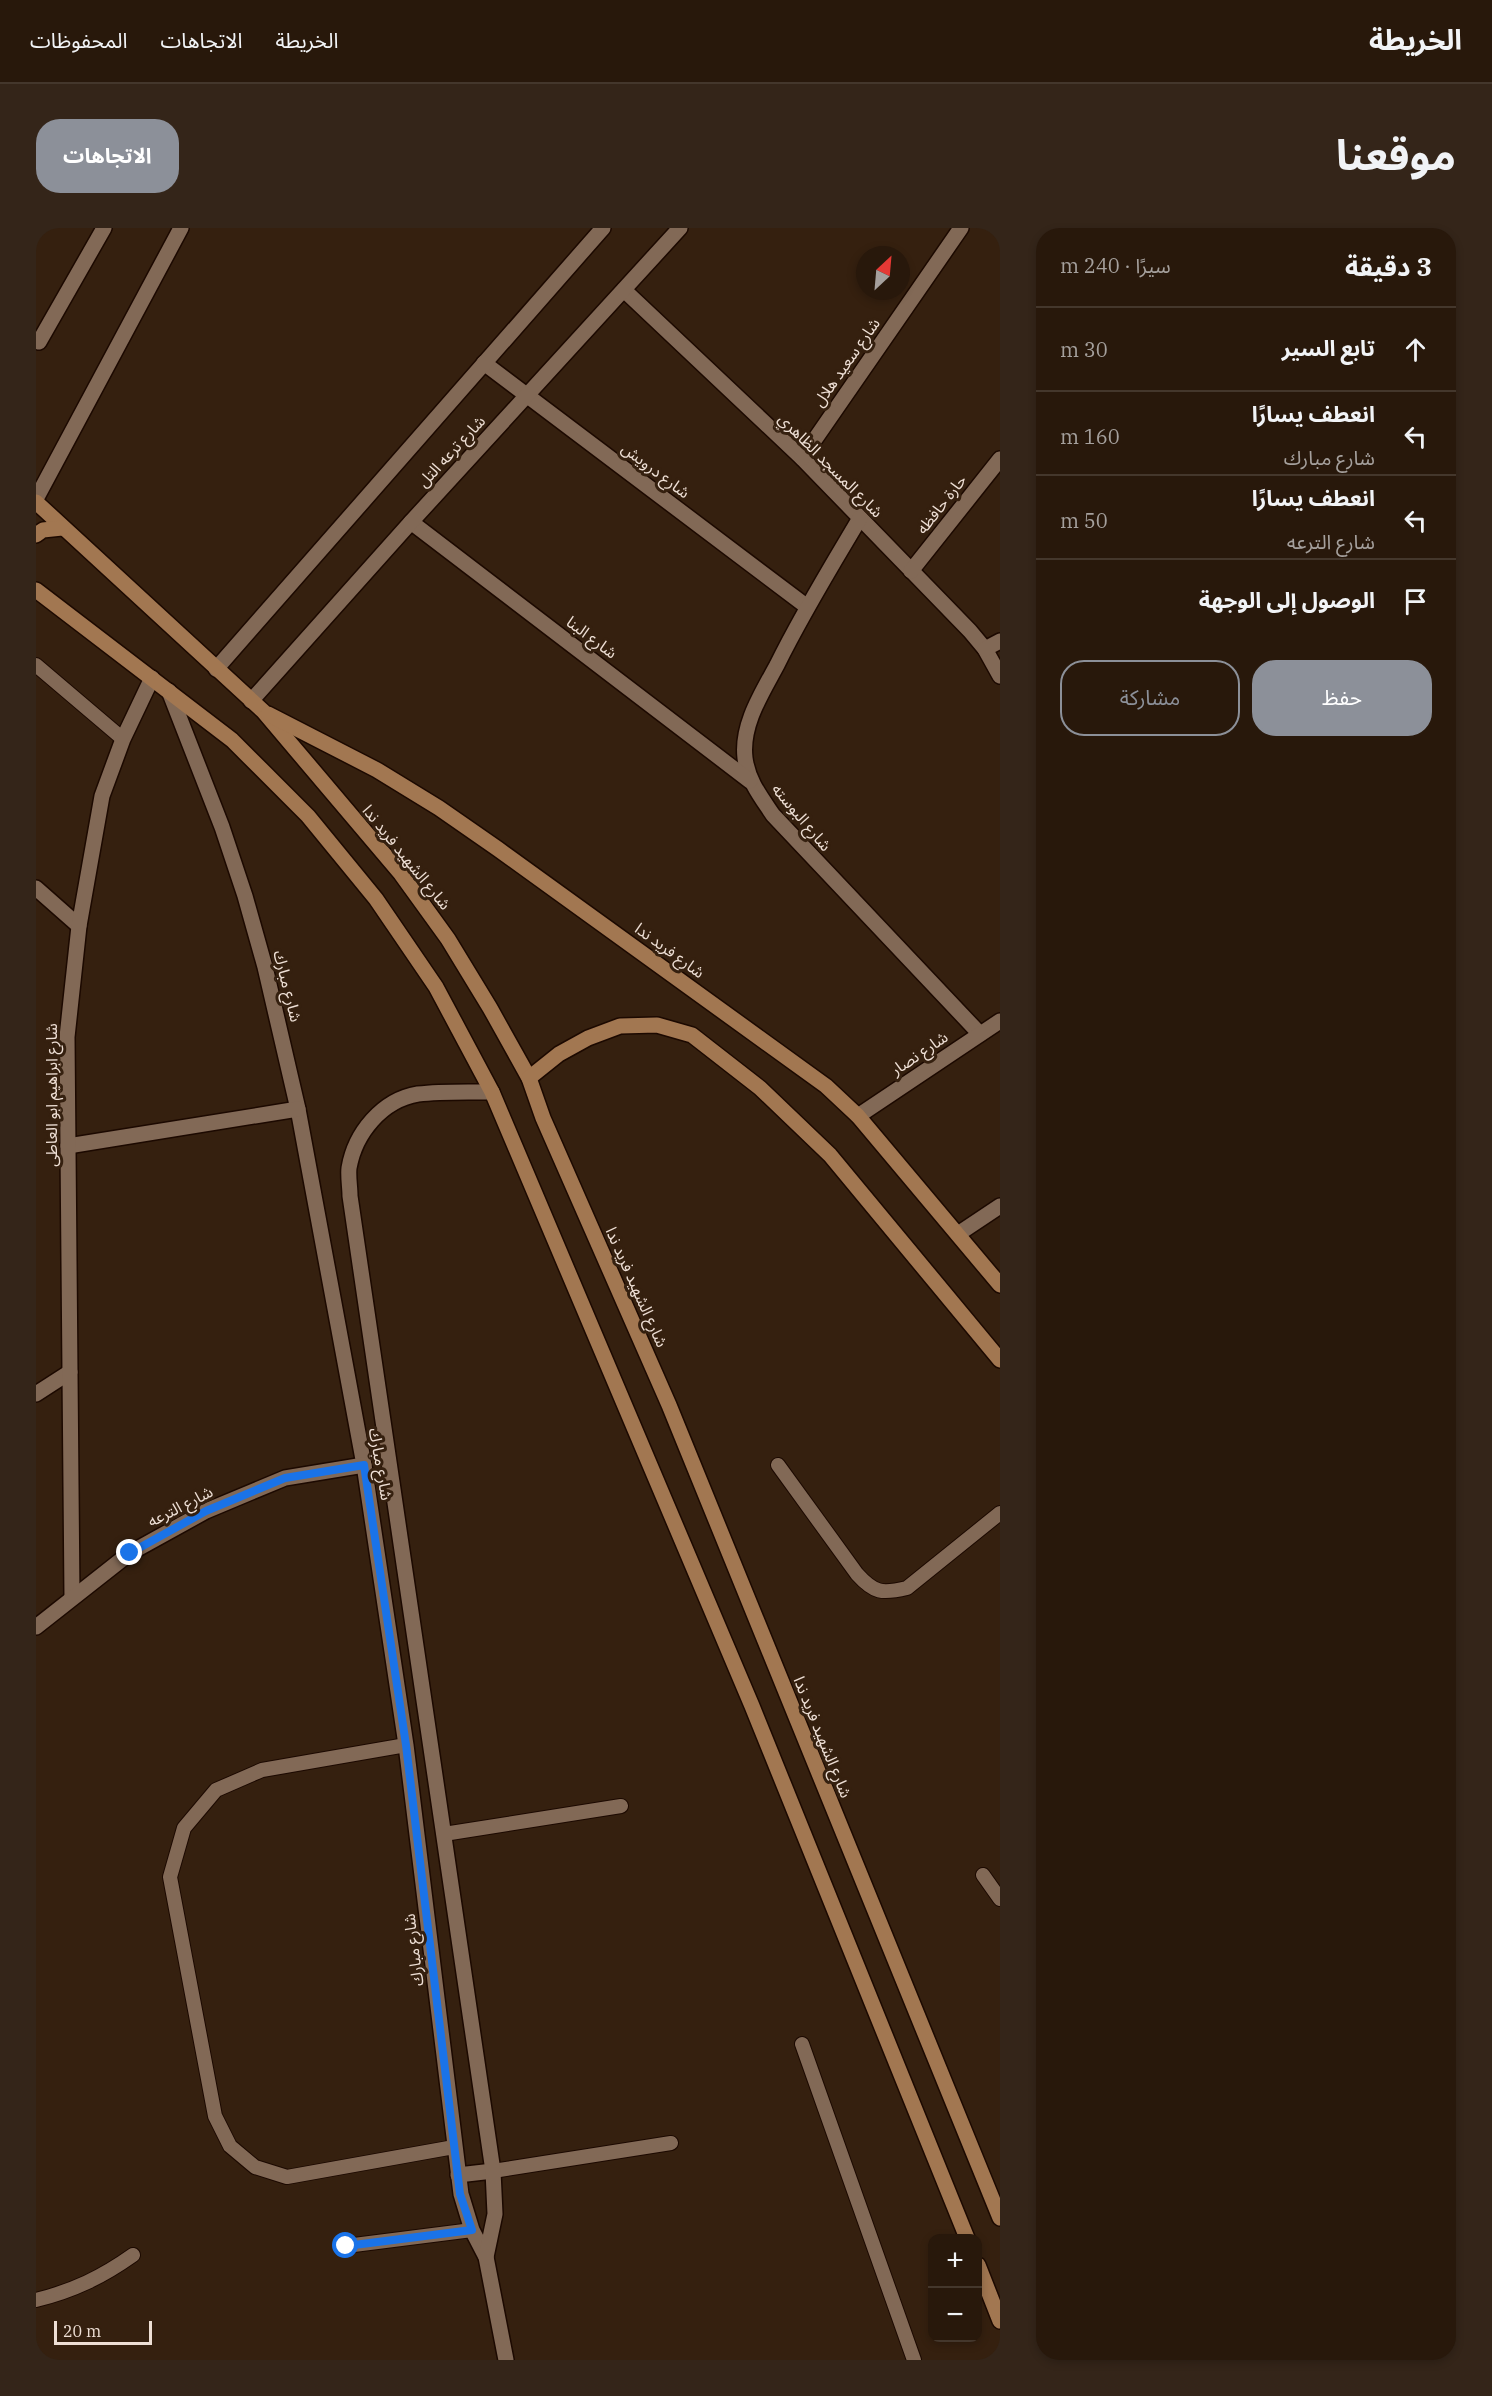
<!DOCTYPE html>
<html lang="ar">
<meta charset="utf-8">
<style>
body{margin:0;font-family:"IBM Plex Serif","Noto Sans Arabic",serif;background:#342519;color:#f1f3f6;direction:rtl}
.controls{position:absolute;right:18px;bottom:18px;display:grid;overflow:hidden;border-radius:12px;box-shadow:0 3px 9px #0003}
.controls button{width:54px;height:54px;display:grid;place-items:center;padding:0;border:0;border-bottom:2px solid #44372c;background:#28180b;color:#f1f3f6;font:30px sans-serif}
.compass{position:absolute;left:820px;top:18px;width:54px;height:54px;border-radius:50%;background:#28180b;box-shadow:0 3px 9px #0003;rotate:26deg}
.scale{position:absolute;left:18px;bottom:15px;width:98px;box-sizing:border-box;padding-left:6px;border:3px solid #eedfd5;border-top:0;font-size:16px;line-height:21px;white-space:nowrap;color:#eedfd5;-webkit-text-stroke:4px #35200f;paint-order:stroke}
.stop{position:absolute;width:18px;height:18px;margin:-14px;border:4px solid #1a73e8;border-radius:50%;background:#fff}
.stop.end{background:#1a73e8;border-color:#fff;box-shadow:0 2px 6px #0008}
.list{margin:0;padding:0;list-style:none}
h2{display:flex;justify-content:space-between;align-items:center;height:78px;margin:0;padding:0 24px;font-size:26px}
h2 small{font-size:20px;font-weight:400;color:#a5a09d}
.list li{display:grid;grid-template-columns:39px 1fr auto;gap:18px;align-items:center;box-sizing:border-box;height:84px;padding:0 24px;border-top:2px solid #44372c}
.list b{display:block;font-size:22px;white-space:nowrap}
.list p{margin:0;font-size:20px;white-space:nowrap;color:#a5a09d}
.list em{font-size:20px;font-style:normal;color:#a5a09d}
.actions{display:flex;gap:12px;padding:18px 24px}
.actions a{flex:1;padding:14px 0;border:2px solid #8c9099;border-radius:24px;text-align:center;font-size:21px;color:#8c9099}
.actions .main{background:#8c9099;color:#fff}
.icon{flex:none;width:33px;height:33px;fill:none;stroke:currentColor;stroke-width:2;stroke-linecap:round;stroke-linejoin:round}
.map{position:relative;flex:none;width:964px;height:2132px;overflow:hidden;direction:ltr;border-radius:24px}
header{display:flex;align-items:center;gap:36px;box-sizing:border-box;height:84px;padding:0 30px;background:#28180b;border-bottom:2px solid #44372c}
header strong{font-size:28px}
nav{display:flex;gap:33px;margin-inline-start:auto;font-size:21px}
.intro{display:flex;align-items:center;justify-content:space-between;box-sizing:border-box;height:144px;padding:0 36px}
h1{margin:0;font-size:42px}
.button{padding:15px 27px;border-radius:24px;background:#8c9099;color:#fff;font-size:21px;font-weight:700}
main{display:flex;gap:36px;padding:0 36px}
aside{flex:1;background:#28180b;border-radius:24px;box-shadow:0 3px 9px #0003}
.map>svg:first-child{display:block}
</style>
<header>
<strong>الخريطة</strong>
<nav><a>الخريطة</a><a>الاتجاهات</a><a>المحفوظات</a></nav>
</header>
<div class="intro"><h1>موقعنا</h1><a class="button">الاتجاهات</a></div>
<main>
<aside>
<h2>3 دقيقة<small>سيرًا · 240 m</small></h2>
<ul class="list">
<li><svg class="icon" aria-label="ahead" viewBox="0 0 24 24"><path d="M12 20V5M6 11l6-6 6 6"/></svg><div><b>تابع السير</b></div><em>30 m</em></li>
<li><svg class="icon" aria-label="left" viewBox="0 0 24 24"><path d="M17 20v-9H6M10 6l-5 5 5 5"/></svg><div><b>انعطف يسارًا</b><p>شارع مبارك</p></div><em>160 m</em></li>
<li><svg class="icon" aria-label="left" viewBox="0 0 24 24"><path d="M17 20v-9H6M10 6l-5 5 5 5"/></svg><div><b>انعطف يسارًا</b><p>شارع الترعه</p></div><em>50 m</em></li>
<li><svg class="icon" aria-label="arrive" viewBox="0 0 24 24"><path d="M6 21V4h12l-3 4 3 4H6"/></svg><div><b>الوصول إلى الوجهة</b></div></li>
</ul>
<div class="actions"><a class="main">حفظ</a><a>مشاركة</a></div>
</aside>
<div class="map">
<svg width="964" height="2132" viewBox="0 0 964 2132">
<rect width="100%" height="100%" fill="#35200f"/>
<g fill="none" stroke-linecap="round" stroke-linejoin="round">
<g stroke="#1c0900" stroke-width="16">
<g id="lane">
<path d="M0,437L87,511"/>
<path d="M742,1237L821,1346C838,1365 846,1366 871,1360L964,1285"/>
<path d="M370,1517L226,1542L180,1562L148,1600L134,1649L179,1888L194,1918L219,1939L251,1949L418,1919"/>
<path d="M408,1606L585,1578"/>
<path d="M947,1647L964,1671"/>
<path d="M766,1816L878,2132"/>
<path d="M457,1943L635,1915"/>
<path d="M310,2018L436,2002"/>
<path d="M0,2072C37,2063 66,2049 97,2027"/>
</g>
</g>
<g stroke="#1c0900" stroke-width="18">
<g id="street">
<path d="M588,62L766,230L934,403L949,421L964,448"/>
<path d="M3,114L68,0"/>
<path d="M448,135L770,378"/>
<path d="M766,230L925,0"/>
<path d="M0,271L145,0"/>
<path d="M824,290C795,339 766,386 741,437C726,465 705,497 709,530C712,553 725,569 737,587L944,806"/>
<path d="M375,294L714,553"/>
<path d="M875,343L964,231"/>
<path d="M949,421L964,413"/>
<path d="M180,441L567,0"/>
<path d="M133,463L186,599L209,668L229,739L262,881L328,1237L370,1517L425,1966L436,2002L450,2029L470,2132"/>
<path d="M215,473L375,294L644,0"/>
<path d="M0,660L43,698"/>
<path d="M822,888L964,793"/>
<path d="M32,918L262,881"/>
<path d="M922,1006L964,978"/>
<path d="M0,1166L34,1144"/>
<path d="M36,1369L31,809L43,698L66,568L87,511L116,450"/>
<path d="M0,1399L94,1325L170,1283L249,1250L328,1237"/>
<path d="M422,1947L457,1943"/>
<path d="M450,2029L459,1986L457,1943L314,968C314,959 312,949 313,940C319,905 346,872 382,866C406,863 432,864 456,864"/>
</g>
</g>
<g stroke="#1c0900" stroke-width="18">
<g id="secondary">
<path d="M0,274L227,483L365,646L412,711L454,780L493,850L507,890L633,1177L964,1990"/>
<path d="M0,307L7,302L26,300"/>
<path d="M0,362L196,512L272,588L340,671L400,759L456,864L716,1478L931,2010"/>
<path d="M232,486L341,542L403,580L462,621L790,858L822,888L964,1057"/>
<path d="M493,850L523,826L552,810L584,798L621,797L656,807L724,860L794,927L964,1132"/>
<path d="M942,2037L964,2093"/>
</g>
</g>
<use href="#lane" stroke="#826956" stroke-width="14"/>
<use href="#street" stroke="#826956" stroke-width="15"/>
<use href="#secondary" stroke="#a27751" stroke-width="15"/>
</g>
<g fill="none" stroke-linecap="round" stroke-linejoin="round">
<path stroke="#1a73e8" stroke-width="8" d="M94,1325L170,1283L249,1250L328,1237L370,1517L424,1966L436,2002L310,2018"/>
</g>
<g text-anchor="middle" dominant-baseline="central" stroke-width="6" stroke-linejoin="round" paint-order="stroke">
<g font-size="16" fill="#eedfd5" stroke="#35200f">
<text transform="translate(810 134) rotate(-55)">شارع سعيد هلال</text>
<text transform="translate(415 223) rotate(-47)">شارع ترعه التل</text>
<text transform="translate(795 237) rotate(45)">شارع المسجد الظاهري</text>
<text transform="translate(620 242) rotate(37)">شارع درويش</text>
<text transform="translate(905 276) rotate(-52)">حارة حافظه</text>
<text transform="translate(556 409) rotate(37)">شارع البنا</text>
<text transform="translate(766 589) rotate(50)">شارع البوسته</text>
<text transform="translate(371 629) rotate(51)">شارع الشهيد فريد ندا</text>
<text transform="translate(634 722) rotate(36)">شارع فريد ندا</text>
<text transform="translate(252 758) rotate(76)">شارع مبارك</text>
<text transform="translate(883 825) rotate(-34)">شارع نصار</text>
<text transform="translate(15 867) rotate(-90)">شارع ابراهيم ابو العاطى</text>
<text transform="translate(601 1059) rotate(66)">شارع الشهيد فريد ندا</text>
<text transform="translate(345 1236) rotate(80)">شارع مبارك</text>
<text transform="translate(144 1278) rotate(-27)">شارع الترعه</text>
<text transform="translate(787 1509) rotate(68)">شارع الشهيد فريد ندا</text>
<text transform="translate(377 1722) rotate(-97)">شارع مبارك</text>
</g>
</g>
</svg>
<div class="controls">
<button>+</button>
<button>−</button>
</div>
<svg class="compass" viewBox="-18 -18 36 36"><path d="M0-13l5 13h-10z" fill="#e53935"/><path d="M0 13l5-13h-10z" fill="#a5a09d"/></svg>
<div class="scale">20 m</div>
<div class="stop" style="left:310px;top:2018px"></div>
<div class="stop end" style="left:94px;top:1325px"></div>
</div>
</main>
